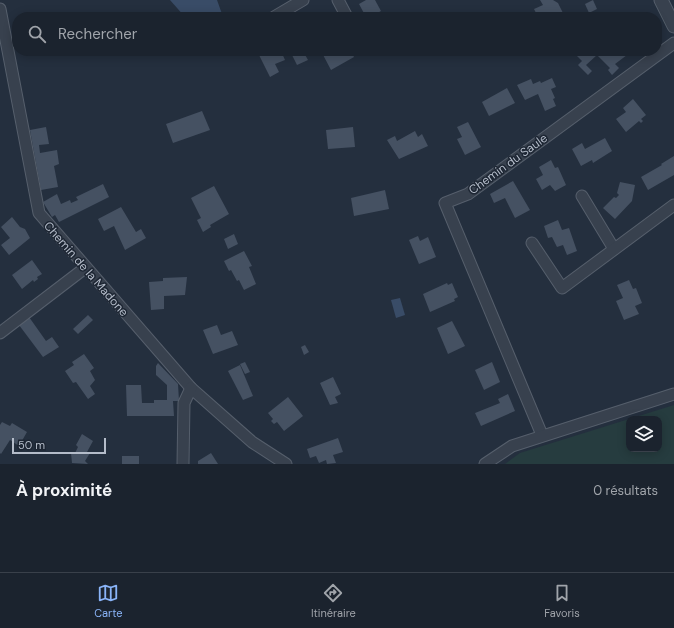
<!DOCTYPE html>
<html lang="fr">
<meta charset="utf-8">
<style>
body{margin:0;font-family:"DM Sans",sans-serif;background:#282f3a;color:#f1f3f6}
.controls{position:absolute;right:12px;bottom:12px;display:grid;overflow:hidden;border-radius:8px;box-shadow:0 2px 10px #0003}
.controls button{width:36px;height:36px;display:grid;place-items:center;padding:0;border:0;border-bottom:1px solid #39404a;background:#1b232e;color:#f1f3f6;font:20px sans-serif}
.scale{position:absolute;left:12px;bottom:10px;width:94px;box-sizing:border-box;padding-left:4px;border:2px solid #b4bcc9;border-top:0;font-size:11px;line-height:14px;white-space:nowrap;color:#b4bcc9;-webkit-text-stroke:3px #1d2633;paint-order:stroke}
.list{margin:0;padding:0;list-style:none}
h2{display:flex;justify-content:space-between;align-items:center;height:52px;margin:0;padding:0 16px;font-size:17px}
h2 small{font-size:13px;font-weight:400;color:#a0a4aa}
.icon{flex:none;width:22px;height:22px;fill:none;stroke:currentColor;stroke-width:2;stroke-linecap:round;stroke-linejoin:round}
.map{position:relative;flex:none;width:674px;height:464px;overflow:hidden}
.search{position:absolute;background:#1b232e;box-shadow:0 2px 10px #0003;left:12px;right:12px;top:12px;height:44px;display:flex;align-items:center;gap:10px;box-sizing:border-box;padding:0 14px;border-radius:16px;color:#a0a4aa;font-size:15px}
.sheet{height:108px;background:#1b232e}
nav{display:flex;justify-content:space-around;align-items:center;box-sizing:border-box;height:56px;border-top:1px solid #39404a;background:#1b232e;font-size:11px;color:#a0a4aa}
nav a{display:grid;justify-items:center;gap:2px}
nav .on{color:#8ab4f8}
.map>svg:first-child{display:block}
</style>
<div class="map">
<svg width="674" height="464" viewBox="0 0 674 464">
<rect width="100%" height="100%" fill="#242f3e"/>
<path fill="#263c3f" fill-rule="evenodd" d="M674,405V464H505L520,453ZM629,419H659V449H629Z"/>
<g fill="#394c67">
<path d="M170,0H217L222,14L221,17H185Z"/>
<path d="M400,298L405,315L396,318L391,300Z"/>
</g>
<g fill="#455162">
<path d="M366,0H375L381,11L370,17H366L359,4Z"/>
<path d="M540,0H553L558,3L563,13L560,15L561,17H538L534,9L543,5Z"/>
<path d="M593,0L597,9L589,13L585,4Z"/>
<path d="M257,51H281L285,60L275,64L279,72L270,77Z"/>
<path d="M299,51H303L308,60L297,65L292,55Z"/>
<path d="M321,51H332L334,55L341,51H351L354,57L331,70Z"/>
<path d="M576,51H631V52L615,64L619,68L612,75L608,70L610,68L597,55L586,65L592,71L588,75L578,65L582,61L574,53Z"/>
<path d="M552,78L556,87L551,89L555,98L553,99L556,106L545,111L538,94L525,100L517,85L531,79L533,84L540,81L541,83Z"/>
<path d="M507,88L515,103L489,116L482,102Z"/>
<path d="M633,99L646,115L641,119L643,121L641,123L639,121L626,132L616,119L626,112L623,108Z"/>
<path d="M202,111L210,130L173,143L166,124Z"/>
<path d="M468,122L481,147L465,155L457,139L462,137L457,127Z"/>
<path d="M46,127L49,144L39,145L40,153L57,150L59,164L54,166L58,187L41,190L30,130Z"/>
<path d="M353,127L355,147L328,149L326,130Z"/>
<path d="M415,131L418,137L422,134L428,146L399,159L387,140L395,136L397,141Z"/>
<path d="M605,138L612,151L593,163L592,160L581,166L572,149L582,143L585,149Z"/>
<path d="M674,156V175L648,190L641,177L662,165L661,164Z"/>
<path d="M551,160L555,168L558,167L566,185L555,191L550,185L542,190L536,179L543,175L539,167Z"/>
<path d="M513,181L530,210L515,218L505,198L494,203L490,194Z"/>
<path d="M620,182L635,185L632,201L615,219L603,208L614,197L616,198L619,195L617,193Z"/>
<path d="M103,184L109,197L59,222L55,215L52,217L43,202L57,194L61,204L70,200L71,203L78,200L76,197Z"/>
<path d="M214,186L229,214L210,225L211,227L203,232L197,220L201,218L191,198Z"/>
<path d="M385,190L389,209L354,216L351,198Z"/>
<path d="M121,207L136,232L141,229L146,238L125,250L114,226L104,231L98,219Z"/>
<path d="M12,217L20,227L25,229L30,238L9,255L1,245L10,238L1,227Z"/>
<path d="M558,220L562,230L569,228L577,251L567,255L563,245L557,247L552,237L548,238L544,226Z"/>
<path d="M234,234L238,244L228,249L224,239Z"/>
<path d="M418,236L420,241L428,237L436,257L419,264L409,240Z"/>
<path d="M244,251L252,266L249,267L256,284L244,290L239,280L237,281L231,270L229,271L224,261Z"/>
<path d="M32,260L42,274L37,277L38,279L34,282L33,280L22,289L12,275Z"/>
<path d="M187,277L185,295L164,296V309L151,310L149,282L163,281V278Z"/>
<path d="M629,280L633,289L636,288L642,303L635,306L639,314L624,320L616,301L623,298L617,285Z"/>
<path d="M447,283L448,285L452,283L458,297L454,299L455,301L430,312L423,294Z"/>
<path d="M88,315L93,320L78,334L73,329Z"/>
<path d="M29,317L46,341L52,337L59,347L43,357L19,325Z"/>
<path d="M452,321L465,346L448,354L437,328Z"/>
<path d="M217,325L221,335L232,331L238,345L213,354L203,330Z"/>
<path d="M305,345L309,352L304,355L301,347Z"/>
<path d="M84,354L94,368L90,371L95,380L90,386L95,394L88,399L76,382L73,383L65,371L74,365L72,362Z"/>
<path d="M245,362L250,372L245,374L240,364Z"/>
<path d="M492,362L500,382L484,390L475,370Z"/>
<path d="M158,363L178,384L179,401H173L174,416H127L126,385H141L142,403H154V400H167V385L156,375V366Z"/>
<path d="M240,365L253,396L243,400L228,371Z"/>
<path d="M333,377L341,394L335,397L338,403L330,405L320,383Z"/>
<path d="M508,394L515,411L481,426L475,413L500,403L498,399Z"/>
<path d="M288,397L303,416L284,431L277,422L274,424L271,421L273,419L268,413Z"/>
<path d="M2,422L10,426L12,423L27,432L19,446L10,440L1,454L0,453V425Z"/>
<path d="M82,434L93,441L87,452L90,453L85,461L88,464L72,463L71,453H75L78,447L76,445Z"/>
<path d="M338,438L343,452L333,455L336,463L327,464L326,460L319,463L316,456L310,458L307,449Z"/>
<path d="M211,453L218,464H198V461Z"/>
<rect x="122" y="456" width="17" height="8"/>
</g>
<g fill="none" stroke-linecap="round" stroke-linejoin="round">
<g stroke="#565f6c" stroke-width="13">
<g id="minor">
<path d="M338,0L347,17"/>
<path d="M0,9L39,213L191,388L252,442L286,464"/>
<path d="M274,17L303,0"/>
<path d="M582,196L614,249"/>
<path d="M532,243L562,288L674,205"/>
<path d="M0,333L85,268"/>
<path d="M542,435L445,203L468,194L674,43"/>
<path d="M183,464L184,403L191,388"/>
<path d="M485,464L512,446L674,394"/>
</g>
</g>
<g stroke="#565f6c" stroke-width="15">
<path id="tertiary" d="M661,0L674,26"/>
</g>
<use href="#minor" stroke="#38414e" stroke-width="11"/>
<use href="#tertiary" stroke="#38414e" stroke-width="13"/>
</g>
<g text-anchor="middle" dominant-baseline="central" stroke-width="3" stroke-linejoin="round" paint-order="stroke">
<g font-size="12" fill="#b4bcc9" stroke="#1d2633">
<text transform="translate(508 164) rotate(-36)">Chemin du Saule</text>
<text transform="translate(86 269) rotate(49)">Chemin de la Madone</text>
</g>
</g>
</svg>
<div class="controls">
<button><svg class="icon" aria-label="layers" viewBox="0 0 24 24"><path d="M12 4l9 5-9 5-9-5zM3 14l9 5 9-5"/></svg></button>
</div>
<div class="scale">50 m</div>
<div class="search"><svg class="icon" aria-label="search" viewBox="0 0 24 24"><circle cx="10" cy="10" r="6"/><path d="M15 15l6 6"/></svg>Rechercher</div>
</div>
<section class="sheet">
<h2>À proximité<small>0 résultats</small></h2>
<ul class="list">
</ul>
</section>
<nav>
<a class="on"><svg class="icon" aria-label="map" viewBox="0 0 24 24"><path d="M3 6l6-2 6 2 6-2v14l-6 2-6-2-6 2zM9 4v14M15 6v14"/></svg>Carte</a>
<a><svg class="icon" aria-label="directions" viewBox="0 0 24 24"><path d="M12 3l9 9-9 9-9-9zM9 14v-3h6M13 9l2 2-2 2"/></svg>Itinéraire</a>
<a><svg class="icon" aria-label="saved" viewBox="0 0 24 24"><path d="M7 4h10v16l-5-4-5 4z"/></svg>Favoris</a>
</nav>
